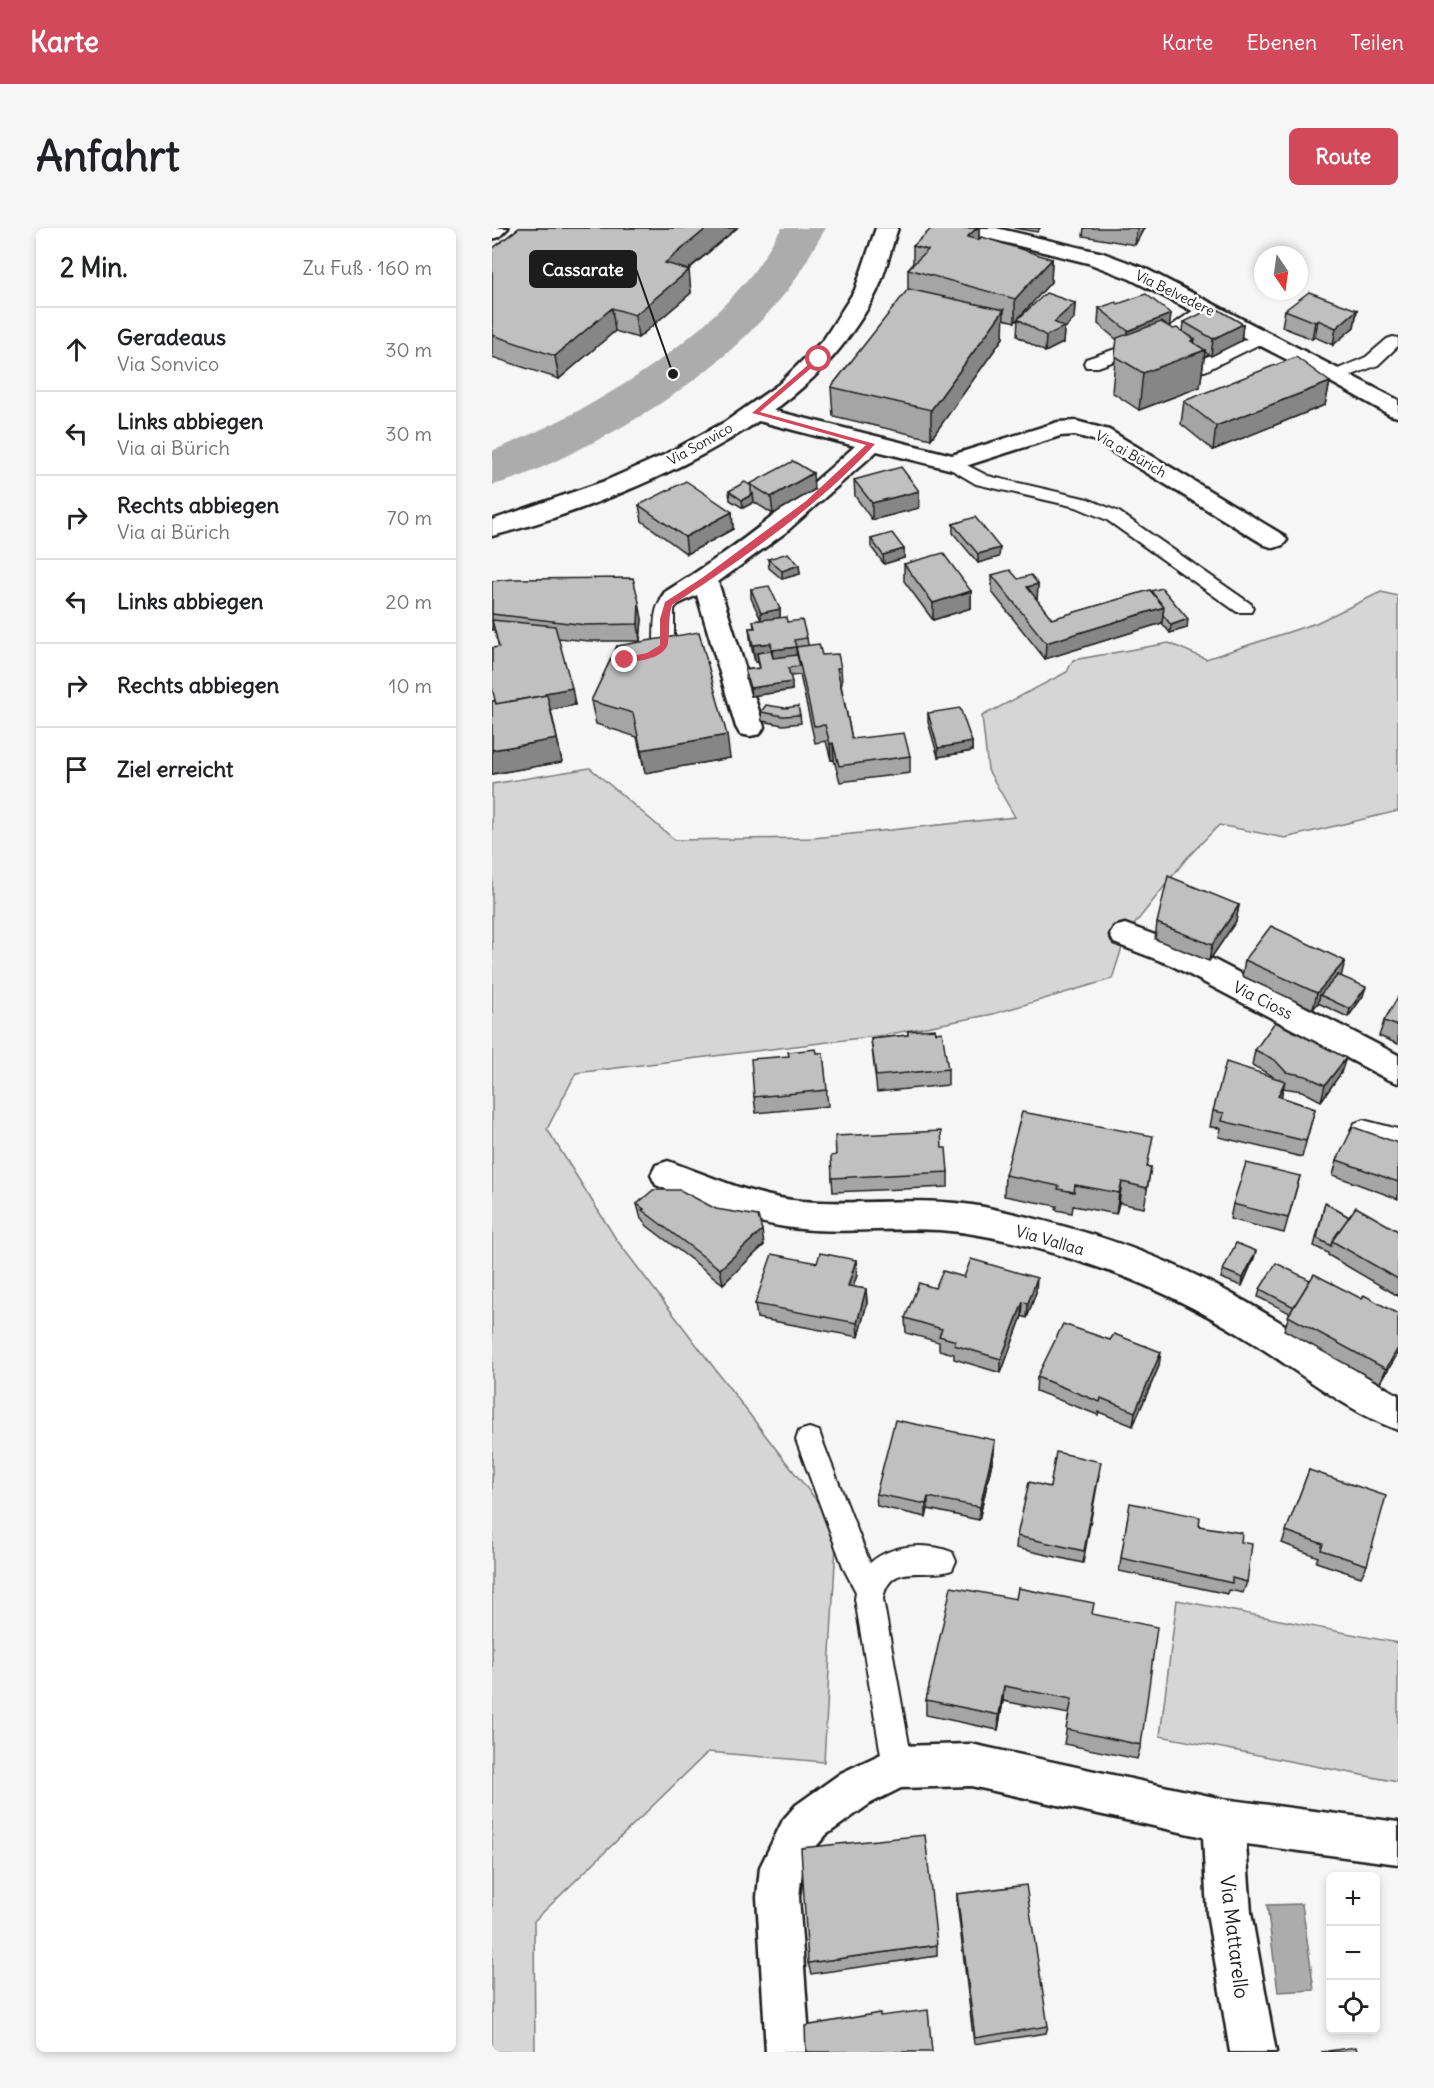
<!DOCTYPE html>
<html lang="de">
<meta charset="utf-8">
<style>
body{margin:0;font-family:Delius,sans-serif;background:#f6f6f6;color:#202124}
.controls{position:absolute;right:18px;bottom:18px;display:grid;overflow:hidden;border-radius:9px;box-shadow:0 3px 9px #0003}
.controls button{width:54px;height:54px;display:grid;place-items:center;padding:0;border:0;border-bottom:2px solid #e0e0e0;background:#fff;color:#202124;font:30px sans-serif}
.compass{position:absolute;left:762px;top:18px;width:54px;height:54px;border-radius:50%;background:#fff;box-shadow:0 3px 9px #0003;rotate:167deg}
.stop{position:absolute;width:18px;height:18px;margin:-14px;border:4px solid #d1495b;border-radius:50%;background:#fff}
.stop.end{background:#d1495b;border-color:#fff;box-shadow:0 2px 6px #0008}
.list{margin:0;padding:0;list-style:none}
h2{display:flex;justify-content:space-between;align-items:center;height:78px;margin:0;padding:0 24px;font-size:26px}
h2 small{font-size:20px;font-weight:400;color:#757577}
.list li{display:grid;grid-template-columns:39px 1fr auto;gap:18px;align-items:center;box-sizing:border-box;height:84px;padding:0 24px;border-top:2px solid #e0e0e0}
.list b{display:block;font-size:22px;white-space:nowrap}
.list p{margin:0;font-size:20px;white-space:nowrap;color:#757577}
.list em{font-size:20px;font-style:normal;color:#757577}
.icon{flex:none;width:33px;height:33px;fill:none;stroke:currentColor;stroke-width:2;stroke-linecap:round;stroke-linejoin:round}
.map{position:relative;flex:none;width:906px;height:1824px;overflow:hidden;border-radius:9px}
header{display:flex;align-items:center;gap:36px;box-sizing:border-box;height:84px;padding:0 30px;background:#d1495b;color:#fff}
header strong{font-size:28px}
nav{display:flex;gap:33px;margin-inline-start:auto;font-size:21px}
.intro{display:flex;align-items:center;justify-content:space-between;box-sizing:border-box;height:144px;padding:0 36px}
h1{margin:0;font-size:42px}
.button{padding:15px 27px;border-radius:9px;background:#d1495b;color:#fff;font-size:21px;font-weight:700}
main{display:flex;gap:36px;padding:0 36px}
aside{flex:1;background:#fff;border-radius:9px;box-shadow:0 3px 9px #0003}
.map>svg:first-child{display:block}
</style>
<header>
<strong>Karte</strong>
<nav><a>Karte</a><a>Ebenen</a><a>Teilen</a></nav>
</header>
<div class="intro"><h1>Anfahrt</h1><a class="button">Route</a></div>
<main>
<aside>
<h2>2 Min.<small>Zu Fuß · 160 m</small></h2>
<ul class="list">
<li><svg class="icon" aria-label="ahead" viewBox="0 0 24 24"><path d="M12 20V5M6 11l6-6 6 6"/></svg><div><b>Geradeaus</b><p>Via Sonvico</p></div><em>30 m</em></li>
<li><svg class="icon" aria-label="left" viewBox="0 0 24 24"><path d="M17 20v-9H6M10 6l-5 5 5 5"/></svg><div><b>Links abbiegen</b><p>Via ai Bürich</p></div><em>30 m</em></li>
<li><svg class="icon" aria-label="right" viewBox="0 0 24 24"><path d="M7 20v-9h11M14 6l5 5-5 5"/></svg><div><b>Rechts abbiegen</b><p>Via ai Bürich</p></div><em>70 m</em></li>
<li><svg class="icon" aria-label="left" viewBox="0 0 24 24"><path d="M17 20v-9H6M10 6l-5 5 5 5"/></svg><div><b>Links abbiegen</b></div><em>20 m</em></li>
<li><svg class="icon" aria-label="right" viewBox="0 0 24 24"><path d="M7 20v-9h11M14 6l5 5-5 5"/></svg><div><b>Rechts abbiegen</b></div><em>10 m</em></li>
<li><svg class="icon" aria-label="arrive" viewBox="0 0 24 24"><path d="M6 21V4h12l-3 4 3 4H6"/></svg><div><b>Ziel erreicht</b></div></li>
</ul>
</aside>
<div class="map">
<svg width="906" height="1824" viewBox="0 0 906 1824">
<rect width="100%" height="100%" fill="#f6f6f6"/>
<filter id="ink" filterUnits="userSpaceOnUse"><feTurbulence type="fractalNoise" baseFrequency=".0167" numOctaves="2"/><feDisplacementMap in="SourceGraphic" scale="12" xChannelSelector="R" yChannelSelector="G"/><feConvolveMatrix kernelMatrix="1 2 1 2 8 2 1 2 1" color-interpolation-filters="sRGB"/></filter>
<g filter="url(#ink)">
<g fill="#d6d6d6" stroke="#797979" stroke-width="1.5">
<path d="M889,364L906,368V583L793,610L727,597L694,631L634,707L620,751L501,786L393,807L84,845L55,901L124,1011L290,1229L345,1298L332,1534L216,1524L42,1693L43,1824H0V556L98,540L183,612L321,610L523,589L496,542L490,488L575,444L581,432L677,415L714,431L824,395Z"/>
<path d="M685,1372L906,1415V1554L668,1508Z"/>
</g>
<path fill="#acacac" stroke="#727272" stroke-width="1.5" d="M810,1676L822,1762L786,1764L775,1677Z"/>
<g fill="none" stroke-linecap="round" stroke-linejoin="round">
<path fill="#acacac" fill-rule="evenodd" d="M290,0H334C319,23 308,48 290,69C233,138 156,189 76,227C51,239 27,251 0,257V223C96,184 193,128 260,46C271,32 279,15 290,0Z"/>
<g stroke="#1c1c1c" stroke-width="4">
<g id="lane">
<path d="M715,75L723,80L721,83L680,112L606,139H594L592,135L594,131L668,106L709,77Z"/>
<path d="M770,104L776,106L778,109L776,112L713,143H701L699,139L701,135Z"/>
<path d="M901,109L906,110V118L886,137L845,153L837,148L839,144L874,129L895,111Z"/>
<path d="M461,230L496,248L596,271L627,284L759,376L761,380L759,384H745L615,292L584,279L484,256L455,239L452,235L455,231Z"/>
<path d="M182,364L189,366L191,370L182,381V417C174,429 158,437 144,433L141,429C146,422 156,421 162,415C163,396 159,370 182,364Z"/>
<path d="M871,892L906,901V921L863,909L859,902L863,895Z"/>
<path d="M317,1200L327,1203L330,1212L378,1335C399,1316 435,1314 460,1324L464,1333L460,1342C434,1352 398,1331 391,1371L421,1539L417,1550L406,1554L395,1550L391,1539L363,1371L364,1364L352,1341L304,1212L307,1203Z"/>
</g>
</g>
<g stroke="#1c1c1c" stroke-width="5">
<g id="street">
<path d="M0,0H16L7,9L0,11Z"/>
<path d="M468,0H504L611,25L654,41L906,172V189L898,187L837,153L638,51L596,35L471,4Z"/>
<path d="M263,178L460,227L566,194L584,193L617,202L791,307L795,312L791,317L782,320L773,317L601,212L583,207L568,208L461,242L385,223L294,304L226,354L272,499L268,506L258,508L248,506L244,499L205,367L182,378L173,376L169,370L173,364C242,322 304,272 363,218L255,190L251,185L255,180Z"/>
<path d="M633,696L701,721L906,827V855L895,851L679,737L622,715L618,707L622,699Z"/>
<path d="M176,933C221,949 262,969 310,973C371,978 432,967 492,979C568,995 646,1017 715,1053C782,1086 841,1131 906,1167V1202C855,1183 809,1145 763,1116C706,1080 648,1051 583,1032C539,1018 493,1005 447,1002C395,999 344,1007 293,999C248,992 206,974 164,957L159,947L164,937Z"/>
<path d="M479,1516L731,1571L906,1594V1636L754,1616L759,1685L784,1824H738L715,1685L711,1609L479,1558L409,1560L379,1575L334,1607L321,1622L310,1643L307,1669L318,1824H274L265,1669L268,1639L291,1592L304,1577L349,1545L406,1518Z"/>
</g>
</g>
<g stroke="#1c1c1c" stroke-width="5">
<path id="secondary" d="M384,0H406C399,20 394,42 386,61C377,80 362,102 349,119C277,212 112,279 0,308V292L113,253L174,226L233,194L287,156L332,111L363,62Z"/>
</g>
<use href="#lane" fill="#fff" fill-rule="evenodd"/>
<use href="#street" fill="#fff" fill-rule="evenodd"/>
<use href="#secondary" fill="#fff" fill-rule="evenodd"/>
</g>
<g fill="#a5a5a5" stroke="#1c1c1c" stroke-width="1.5">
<path d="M27,0H245L196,42L199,65L146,110L123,103L67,151L0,129V21Z"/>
<path d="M487,0V11L560,31L559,54L526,90L583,75L582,91L572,101L571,115L553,124L525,108L526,91L523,94L511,91V110L439,211L341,188L339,159L416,62V41L421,35V18Z"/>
<path d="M522,0H548L545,4Z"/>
<path d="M592,0H652L643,17L591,8Z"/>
<path d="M626,76L681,101L691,103L692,94L751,96L749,113L719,128L713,124L708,159L647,182L620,164L625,112L606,96L607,80Z"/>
<path d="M793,82H865L862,99L841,117L823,109L820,111L790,99Z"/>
<path d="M838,154L833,177L721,222L689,196L692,173Z"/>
<path d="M362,252L427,263V280L380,292L363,268Z"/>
<path d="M258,256L322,262L281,286L262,274L251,280L238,272L237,263L259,258Z"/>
<path d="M147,277L240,284L241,301L195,326L150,293Z"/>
<path d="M461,296L507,329L486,335L461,305Z"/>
<path d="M379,311L412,321V330L392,336L379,319Z"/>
<path d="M276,331L307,337L308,346L290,351L277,340Z"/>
<path d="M412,336L479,363V380L441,392L412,353Z"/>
<path d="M500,347L526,351L546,356L545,372L560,391L658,362L695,400L678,405L670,395L553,431L500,364Z"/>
<path d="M0,353L150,391L148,413H98L66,410L83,477L59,482L70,534L0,546V473H3L7,419L3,402H0Z"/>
<path d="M259,361L288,381V390L315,410L316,417L349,440L350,456L349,457L360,511L418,528V545L348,554L342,532H339L334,513L323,515L308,447L298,448L300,462L259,468L254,451L253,442L267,440L266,434H263L259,417L257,400H262L261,393L269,392L259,370Z"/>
<path d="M125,418L238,530L153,545L145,509L104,496L99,473Z"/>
<path d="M269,484L308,487L309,495L291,497L270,493Z"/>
<path d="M436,485L480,514V523L446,529L436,494Z"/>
<path d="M747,677L744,693L717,733L663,711L665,695Z"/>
<path d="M753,732L849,748L871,768L856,789L826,775L821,781L750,748Z"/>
<path d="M906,769V816L887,808L892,793Z"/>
<path d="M416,803L456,841V857L385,864L379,811L416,807Z"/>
<path d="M763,822L849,845L829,873L810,863L791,860L789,869L823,881L810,929L727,909L729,900L718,899L721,883L781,849L779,847L760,837Z"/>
<path d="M325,825H331L336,878L264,885L262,869Z"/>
<path d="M906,915V971L841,947L845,932Z"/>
<path d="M450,920L456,944V959L341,964L340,950L344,927Z"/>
<path d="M656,939H659L652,980L627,975L624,986L581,978L580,985L564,982L565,978L512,968L513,947Z"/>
<path d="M808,948L792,1005L738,991L741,976Z"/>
<path d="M833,975L857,989L906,1003V1068L836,1027V1025L822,1018Z"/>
<path d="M145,976L272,1017L231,1056L154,997L153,994L149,991Z"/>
<path d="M762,1030L750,1058L729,1050L731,1042Z"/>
<path d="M364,1032L365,1047L361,1059L374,1061L375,1075L366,1109L265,1090L263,1076L325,1035Z"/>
<path d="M472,1049L544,1064L535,1090L530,1088L509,1145L462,1131V1126L447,1122V1114L414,1105L413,1090L443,1060Z"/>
<path d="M818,1052L870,1071L906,1125L888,1155L792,1102L798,1085L766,1069L768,1061Z"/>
<path d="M667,1138L641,1198L607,1184L606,1187L544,1163L545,1149Z"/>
<path d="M502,1225L487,1292L436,1281L434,1289L385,1278L384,1266Z"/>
<path d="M817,1242L875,1337L869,1349L824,1334L826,1329L790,1315Z"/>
<path d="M607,1247L591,1335L524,1320L525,1308L558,1259Z"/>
<path d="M636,1288L707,1298L749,1314L755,1354L751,1365L737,1362L736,1366L627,1343Z"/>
<path d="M600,1386L649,1517L645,1531L572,1516L577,1486L511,1473L506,1502L434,1487V1472Z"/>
<path d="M465,1666L556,1798L554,1805L482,1816L465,1674Z"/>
<path d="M445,1717V1728L319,1746L316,1735Z"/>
</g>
<g fill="#868686" stroke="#1c1c1c" stroke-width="1.5">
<path d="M215,0H245L176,58L173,35Z"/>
<path d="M485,0H487V20L475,9Z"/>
<path d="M645,0H652L643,17Z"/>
<path d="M560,31L559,54L523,94V71Z"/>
<path d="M197,42L199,65L146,110L143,87Z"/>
<path d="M583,75L582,91L572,101L571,115L553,124L554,108L562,94Z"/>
<path d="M120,80L123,103L67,151L63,128Z"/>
<path d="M512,82L511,110L439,211V182Z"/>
<path d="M865,82L862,99L841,117L844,100Z"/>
<path d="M679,86L677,102L634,120L636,103Z"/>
<path d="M826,92L823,109L820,111L823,94Z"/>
<path d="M751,96L749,113L719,128L721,111Z"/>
<path d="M703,111L701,127L713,122L708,159L647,182L651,145Z"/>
<path d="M838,154L833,177L721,222L724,198Z"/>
<path d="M321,245L322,262L281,286L279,269Z"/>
<path d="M427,263V280L380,292V275Z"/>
<path d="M261,266L262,274L251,280L250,272Z"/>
<path d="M240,284L241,301L195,326L193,309Z"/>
<path d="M508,320L507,329L486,335V326Z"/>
<path d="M412,321V330L392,336L391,327Z"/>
<path d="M307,337L308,346L290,351V343Z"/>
<path d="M546,356L545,373L535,359Z"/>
<path d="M479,363V380L441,392V375Z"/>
<path d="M147,374L150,391L148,413L146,396Z"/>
<path d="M672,379L670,395L553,431L554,415Z"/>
<path d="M288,381V390L269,394V385Z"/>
<path d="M696,391L695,400L678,405L679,397Z"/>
<path d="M279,415L280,432L265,425L266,434H263L261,417Z"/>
<path d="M304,419L305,436L282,439L280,422Z"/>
<path d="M300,454V462L259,468L258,460Z"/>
<path d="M80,460L83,477L58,482L53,465Z"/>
<path d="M235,507L238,530L153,545L149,522Z"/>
<path d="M65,511L70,534L0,546V522Z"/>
<path d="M480,514V523L446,529V520Z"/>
<path d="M341,515L342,532H339L338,516Z"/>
<path d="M747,677L744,693L717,733L720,717Z"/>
<path d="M853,733L849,749L828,767L826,775L821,781L825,765Z"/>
<path d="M874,759L871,768L856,789L858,781Z"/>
<path d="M854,830L849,845L829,873L833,857Z"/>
<path d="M793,853L789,869L786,868Z"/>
<path d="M630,954L627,975L624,986L627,965Z"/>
<path d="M270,1002L272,1017L231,1056L228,1041Z"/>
<path d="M764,1023L762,1030L750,1058L751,1050Z"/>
<path d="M364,1032L365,1047L357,1072L356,1058Z"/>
<path d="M545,1050L544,1064L535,1090L536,1075Z"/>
<path d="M374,1061L375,1075L366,1109L365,1095Z"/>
<path d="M531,1074L530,1088L509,1145V1131Z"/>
<path d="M906,1120V1125L888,1155L894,1141Z"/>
<path d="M669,1124L667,1138L641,1198L643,1184Z"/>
<path d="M503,1212L502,1225L487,1292L488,1279Z"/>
<path d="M436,1269V1281L434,1289V1276Z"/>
<path d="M512,1458L511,1473L506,1502L507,1487Z"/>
</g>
<g fill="#c0c0c0" stroke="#1c1c1c" stroke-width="1.5">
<path d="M27,0H215L173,35L197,42L143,87L120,80L63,128L0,107V21Z"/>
<path d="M440,0H485L475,9L486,12L490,9L560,31L523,71L416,41L436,22L421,18Z"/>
<path d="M416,61L512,82L439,182L339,159Z"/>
<path d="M817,64L865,82L844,100L826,92L823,94L793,82Z"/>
<path d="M554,65L583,75L562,94L572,99L554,108L526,91Z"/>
<path d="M654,66L679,86L636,103L607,80L624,74L626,76Z"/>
<path d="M722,79L751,96L721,111L692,94Z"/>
<path d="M669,94L681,101L685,100L703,111L699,113L713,122L651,145L623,128L625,110Z"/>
<path d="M804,129L838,154L724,198L692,173Z"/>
<path d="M301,233L321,245L279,269L258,256Z"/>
<path d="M409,239L427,263L380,275L362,252Z"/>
<path d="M194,253L240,284L193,309L147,277Z"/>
<path d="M253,254L259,258V264L261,266L250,272L237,263Z"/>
<path d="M483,289L508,320L486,326L461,296Z"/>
<path d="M400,305L412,321L391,327L379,311Z"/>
<path d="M296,325L307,337L290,343L276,331Z"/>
<path d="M451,325L479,363L441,375L412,336Z"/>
<path d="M518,342L526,351L539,347L546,356L535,359L560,391L658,362L672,379L554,415L500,347Z"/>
<path d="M141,350L147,374L146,396L94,397L0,386V353L22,351Z"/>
<path d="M277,358L288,381L269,385L259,361Z"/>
<path d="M670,360L696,391L679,397L671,387L672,379L659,363Z"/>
<path d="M294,389L295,394L310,392L315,410L302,412L304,419L280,422L279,415L261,417L257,400H263L261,393Z"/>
<path d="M0,392L63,398L80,460L53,465L54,467L4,476L0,460V420L7,419Z"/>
<path d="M207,404L235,507L149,522L141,485L99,473L125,418Z"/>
<path d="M327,416L330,427L346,426L349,440H345L360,511L412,505L418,528L347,538L341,515L338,516L333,497L322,498L304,419Z"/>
<path d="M279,423L281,430L305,427L308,438L296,440L300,454L258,460L253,442L268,440L265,425Z"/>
<path d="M55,467L65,511L0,522V473H3L4,476Z"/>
<path d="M274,477L293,480L306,478L308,487L291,488L269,484Z"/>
<path d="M468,480L480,514L446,520L436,485Z"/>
<path d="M676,648L747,677L720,717L665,695Z"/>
<path d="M779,698L853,733L825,765L753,732Z"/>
<path d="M846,747L874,759L858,781L828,767Z"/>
<path d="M906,769V798L892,793Z"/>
<path d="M783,794L854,830L833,857L814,848L794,844L783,832L763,822Z"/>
<path d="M443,801L444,805L450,804L456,841L384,848L379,811L416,807V803Z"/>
<path d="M324,821L325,825H331L335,862L262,869L259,831L297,828L296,824Z"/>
<path d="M734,834L793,853L786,868L823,881L814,913L730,893L732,885L721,883Z"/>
<path d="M530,884L661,908L655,939H659L655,960L630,954L627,965L583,957L582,964L566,961L567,958L513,947Z"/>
<path d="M861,899L906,915V954L845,932Z"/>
<path d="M449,903L450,920H454L456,944L340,950L339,928L344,927L343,908Z"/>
<path d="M754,935L808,948L796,990L741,976Z"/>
<path d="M161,962H188L224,981L266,988L270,1002L228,1041L150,982L152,981L145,976Z"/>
<path d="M833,975L857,989L840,1013L839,1018L825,1010Z"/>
<path d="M864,979L906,1003V1051L840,1013Z"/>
<path d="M744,1015L764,1023L751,1050L731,1042Z"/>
<path d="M328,1025L364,1032L356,1058L374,1061L365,1095L263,1076L280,1026L325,1035Z"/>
<path d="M479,1031L545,1050L536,1075L531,1074L509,1131L462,1117L464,1113L447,1108L450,1101L413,1090L427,1055L443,1060L451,1043L472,1049Z"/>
<path d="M784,1035L818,1052L802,1079L768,1061Z"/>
<path d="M822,1046L870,1071L872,1067L906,1086V1120L894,1141L796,1088Z"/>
<path d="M571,1096L618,1112L622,1106L669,1124L643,1184L609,1170L608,1174L545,1149Z"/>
<path d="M403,1192L503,1212L488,1279L436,1269L434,1276L384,1266Z"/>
<path d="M564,1224L609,1234L592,1323L525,1308L537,1254L558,1259Z"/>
<path d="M817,1242L894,1268L875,1337L829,1322L831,1316L794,1303Z"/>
<path d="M638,1275L708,1289L707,1298L750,1305L749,1314L760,1316L755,1354L740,1350V1355L629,1330Z"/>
<path d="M459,1359L524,1371L526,1360L602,1375L600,1386L665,1399L649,1517L574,1501L580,1471L512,1458L507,1487L434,1472Z"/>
<path d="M433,1607L445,1717L316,1735L309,1620Z"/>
<path d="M534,1657L556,1798L483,1810L465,1666Z"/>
<path d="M436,1782L440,1824H314L313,1798L388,1785V1788Z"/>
<path d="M864,1819L865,1824H829Z"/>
</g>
</g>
<path fill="#d1495b" d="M324,130L330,131L268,184L383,216C328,277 248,333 180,377C176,390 178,402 176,415C173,431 143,435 130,433V430L155,425L168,417V391L173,374L210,350L314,273L374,217L260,185Z"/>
<g text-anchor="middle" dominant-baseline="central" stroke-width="5" stroke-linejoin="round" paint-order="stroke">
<g font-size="14" fill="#1c1c1c" stroke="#fff">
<text transform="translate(683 65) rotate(26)">Via Belvedere</text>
<text transform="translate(208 216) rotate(-29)">Via Sonvico</text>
<text transform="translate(639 226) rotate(30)">Via ai Bürich</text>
</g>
<g font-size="16" fill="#1c1c1c" stroke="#fff">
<text transform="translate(771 772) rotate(27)">Via Cioss</text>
<text transform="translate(558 1012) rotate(16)">Via Vallaa</text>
</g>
<g font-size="20" fill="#1c1c1c" stroke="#fff">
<text transform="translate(743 1709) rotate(83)">Via Mattarello</text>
</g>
</g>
<path fill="none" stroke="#1c1c1c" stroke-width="2" d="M181 146L144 41"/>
<circle fill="#1c1c1c" stroke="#fff" stroke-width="2" cx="181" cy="146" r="6"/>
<rect fill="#1c1c1c" stroke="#1c1c1c" stroke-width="2" x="38" y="23" width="106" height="36" rx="6"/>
<g font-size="18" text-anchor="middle" font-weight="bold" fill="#fff">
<text x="91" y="48">Cassarate</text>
</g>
</svg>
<div class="controls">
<button>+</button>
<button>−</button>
<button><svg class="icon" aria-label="locate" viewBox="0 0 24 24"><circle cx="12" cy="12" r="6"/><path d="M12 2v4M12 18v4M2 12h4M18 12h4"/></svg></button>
</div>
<svg class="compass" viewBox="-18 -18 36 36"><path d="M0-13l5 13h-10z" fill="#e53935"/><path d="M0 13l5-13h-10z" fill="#757577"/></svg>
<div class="stop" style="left:327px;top:131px"></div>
<div class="stop end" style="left:133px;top:432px"></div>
</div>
</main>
